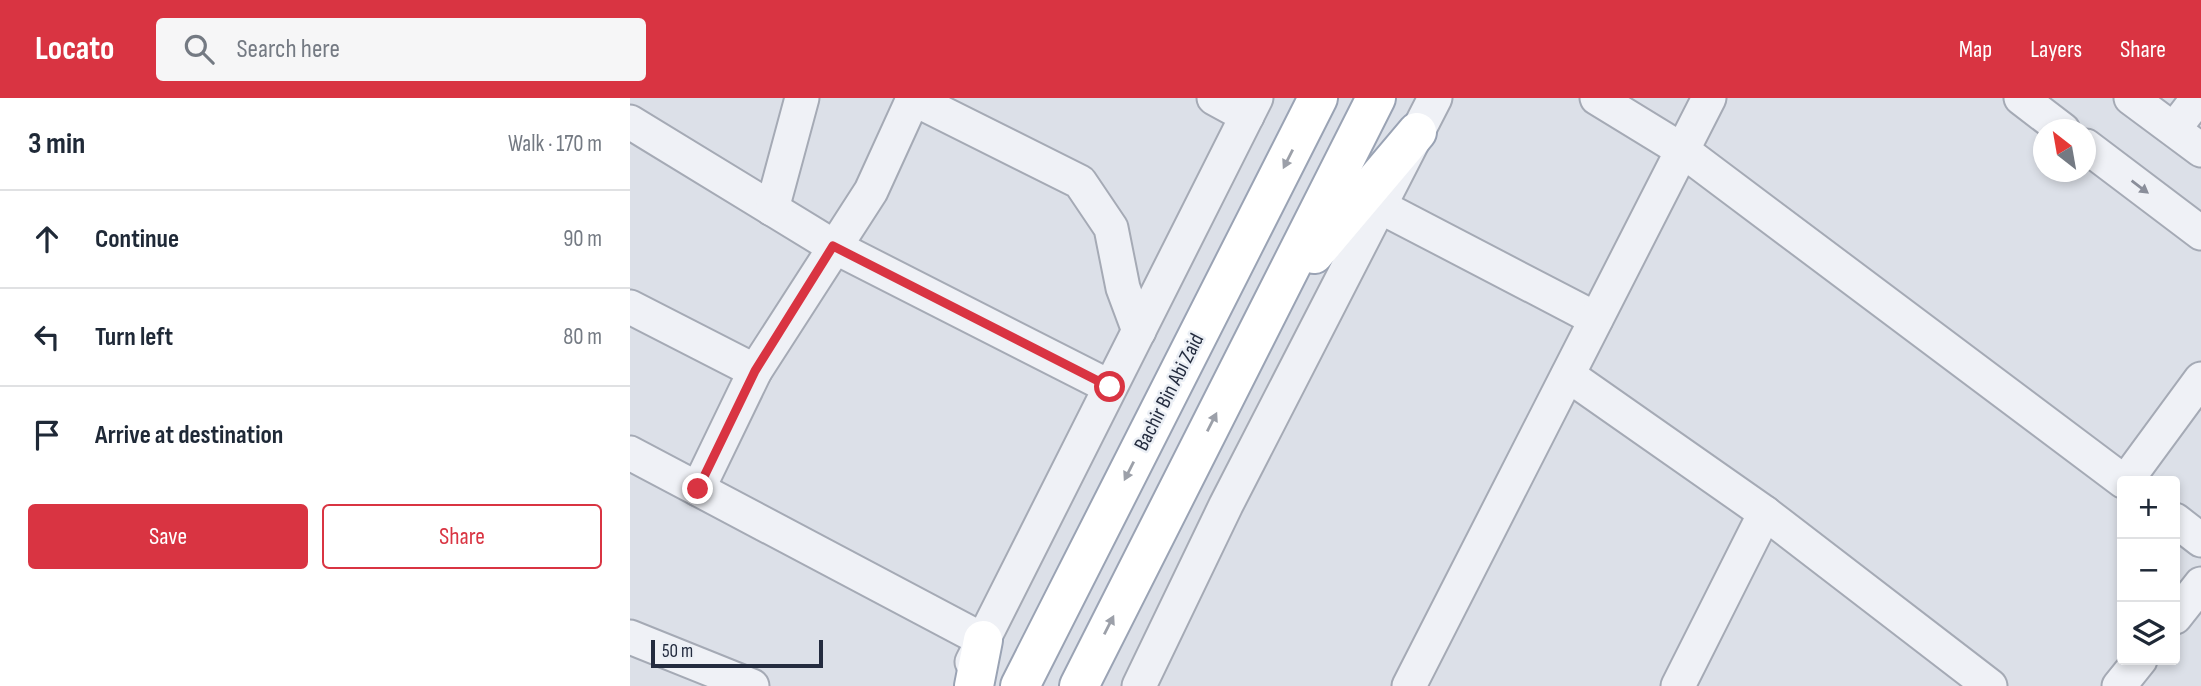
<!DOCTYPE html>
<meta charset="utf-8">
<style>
body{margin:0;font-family:"Sofia Sans Condensed",sans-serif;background:#f6f6f7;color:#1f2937}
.controls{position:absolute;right:21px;bottom:21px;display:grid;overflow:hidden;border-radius:7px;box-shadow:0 4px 10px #0003}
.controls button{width:63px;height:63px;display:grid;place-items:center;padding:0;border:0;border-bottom:2px solid #e0e1e3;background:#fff;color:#1f2937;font:35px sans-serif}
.compass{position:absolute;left:1403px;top:21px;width:63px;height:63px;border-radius:50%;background:#fff;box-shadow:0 4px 10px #0003;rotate:329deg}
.scale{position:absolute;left:21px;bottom:18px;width:172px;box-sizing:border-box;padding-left:7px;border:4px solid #242c3f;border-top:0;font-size:19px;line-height:24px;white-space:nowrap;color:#242c3f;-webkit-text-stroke:5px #ebeff5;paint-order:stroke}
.stop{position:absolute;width:21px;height:21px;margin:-16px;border:5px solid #d93442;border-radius:50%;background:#fff}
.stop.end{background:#d93442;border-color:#fff;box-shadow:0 2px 7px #0008}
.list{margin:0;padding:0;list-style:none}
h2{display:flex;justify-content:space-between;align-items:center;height:91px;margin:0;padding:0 28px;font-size:30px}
h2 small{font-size:23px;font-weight:400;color:#747a83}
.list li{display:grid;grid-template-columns:46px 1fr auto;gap:21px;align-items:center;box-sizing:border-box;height:98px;padding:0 28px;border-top:2px solid #e0e1e3}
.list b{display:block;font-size:26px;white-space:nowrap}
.list em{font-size:23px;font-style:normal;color:#747a83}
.actions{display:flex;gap:14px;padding:21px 28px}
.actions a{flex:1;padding:16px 0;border:2px solid #d93442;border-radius:7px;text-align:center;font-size:24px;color:#d93442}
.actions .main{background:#d93442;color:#fff}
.icon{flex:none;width:38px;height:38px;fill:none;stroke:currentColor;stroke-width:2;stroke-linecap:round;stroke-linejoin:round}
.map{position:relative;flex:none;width:1571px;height:588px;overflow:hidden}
header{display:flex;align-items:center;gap:42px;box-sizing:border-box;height:98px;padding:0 35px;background:#d93442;color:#fff}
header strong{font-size:33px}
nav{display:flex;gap:38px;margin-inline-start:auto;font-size:24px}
.search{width:490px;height:63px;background:#f6f6f7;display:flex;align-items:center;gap:18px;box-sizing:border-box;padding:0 24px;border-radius:7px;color:#747a83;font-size:26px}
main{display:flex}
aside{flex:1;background:#fff}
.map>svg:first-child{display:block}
</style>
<header>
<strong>Locato</strong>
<div class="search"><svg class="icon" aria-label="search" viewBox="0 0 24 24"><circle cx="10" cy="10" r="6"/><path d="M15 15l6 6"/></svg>Search here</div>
<nav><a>Map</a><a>Layers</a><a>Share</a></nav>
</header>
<main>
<aside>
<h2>3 min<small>Walk · 170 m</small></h2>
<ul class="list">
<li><svg class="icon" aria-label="ahead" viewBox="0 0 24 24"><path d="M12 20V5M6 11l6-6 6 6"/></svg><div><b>Continue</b></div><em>90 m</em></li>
<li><svg class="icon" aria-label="left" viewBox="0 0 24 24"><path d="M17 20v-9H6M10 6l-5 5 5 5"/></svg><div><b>Turn left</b></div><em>80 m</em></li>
<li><svg class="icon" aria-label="arrive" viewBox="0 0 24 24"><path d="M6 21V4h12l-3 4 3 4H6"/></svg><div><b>Arrive at destination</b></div></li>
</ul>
<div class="actions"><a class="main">Save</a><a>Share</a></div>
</aside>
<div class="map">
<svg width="1571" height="588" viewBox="0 0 1571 588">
<rect width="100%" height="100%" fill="#dce0e8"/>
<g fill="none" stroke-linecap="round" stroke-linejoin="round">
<g stroke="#a5aab5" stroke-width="37">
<g id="minor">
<path d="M282,0L450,84L481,130L493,190L509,233"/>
<path d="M584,0L617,18"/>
<path d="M967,0L1052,52L1493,383"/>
<path d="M1391,0L1433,32"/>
<path d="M1501,0L1571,52"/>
<path d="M0,24L203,148L480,289"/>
<path d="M1544,31L1568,0"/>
<path d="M1456,48L1571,135"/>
<path d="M749,108L966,221"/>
<path d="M142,111L172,0"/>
<path d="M0,209L125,273"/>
<path d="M938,277L1135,415L1360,588"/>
<path d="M0,355L353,542"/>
<path d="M1496,383L1571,281"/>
<path d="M68,391L125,273L241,93L283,1"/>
<path d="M1545,422L1571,442"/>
<path d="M1545,519L1571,486"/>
<path d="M0,539L122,588"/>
<path d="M342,564L626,0"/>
<path d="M509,588L596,407L805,0"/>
<path d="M779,588L1079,0"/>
<path d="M1048,588L1135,415"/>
<path d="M1489,588L1510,562"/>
</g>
</g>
<g stroke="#9aa3b4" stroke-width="42">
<g id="major">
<path d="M684,156L787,34"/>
<path d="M344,588L353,542"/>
<path d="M390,588L688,0"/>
<path d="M449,588L746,0"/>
</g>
</g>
<use href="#minor" stroke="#eff1f6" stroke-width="33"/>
<use href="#major" stroke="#fff" stroke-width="38"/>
</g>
<defs><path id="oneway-solid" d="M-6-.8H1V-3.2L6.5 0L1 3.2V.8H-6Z" transform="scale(1.75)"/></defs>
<g fill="#9ca0a9">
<use href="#oneway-solid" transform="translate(658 61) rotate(117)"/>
<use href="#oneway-solid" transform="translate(582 324) rotate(-63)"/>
<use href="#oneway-solid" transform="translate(499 373) rotate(117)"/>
<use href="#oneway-solid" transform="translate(479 527) rotate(-63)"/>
</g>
<use fill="#8a8e9a" href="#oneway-solid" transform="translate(1510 89) rotate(37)"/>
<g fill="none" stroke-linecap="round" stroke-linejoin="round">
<path stroke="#d93442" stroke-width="9" d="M68,391L125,273L203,148L480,289"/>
</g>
<g text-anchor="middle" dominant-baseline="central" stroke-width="5" stroke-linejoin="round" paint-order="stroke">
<g font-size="21" fill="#242c3f" stroke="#ebeff5">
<text transform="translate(539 294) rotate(-63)">Bachir Bin Abi Zaid</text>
</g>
</g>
</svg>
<div class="controls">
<button>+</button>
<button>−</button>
<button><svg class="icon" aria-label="layers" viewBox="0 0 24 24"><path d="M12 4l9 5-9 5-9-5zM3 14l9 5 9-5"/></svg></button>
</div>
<svg class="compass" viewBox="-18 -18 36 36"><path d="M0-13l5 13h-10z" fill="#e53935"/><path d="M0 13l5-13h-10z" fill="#747a83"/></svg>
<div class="scale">50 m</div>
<div class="stop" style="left:480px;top:289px"></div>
<div class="stop end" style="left:68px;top:391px"></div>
</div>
</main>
